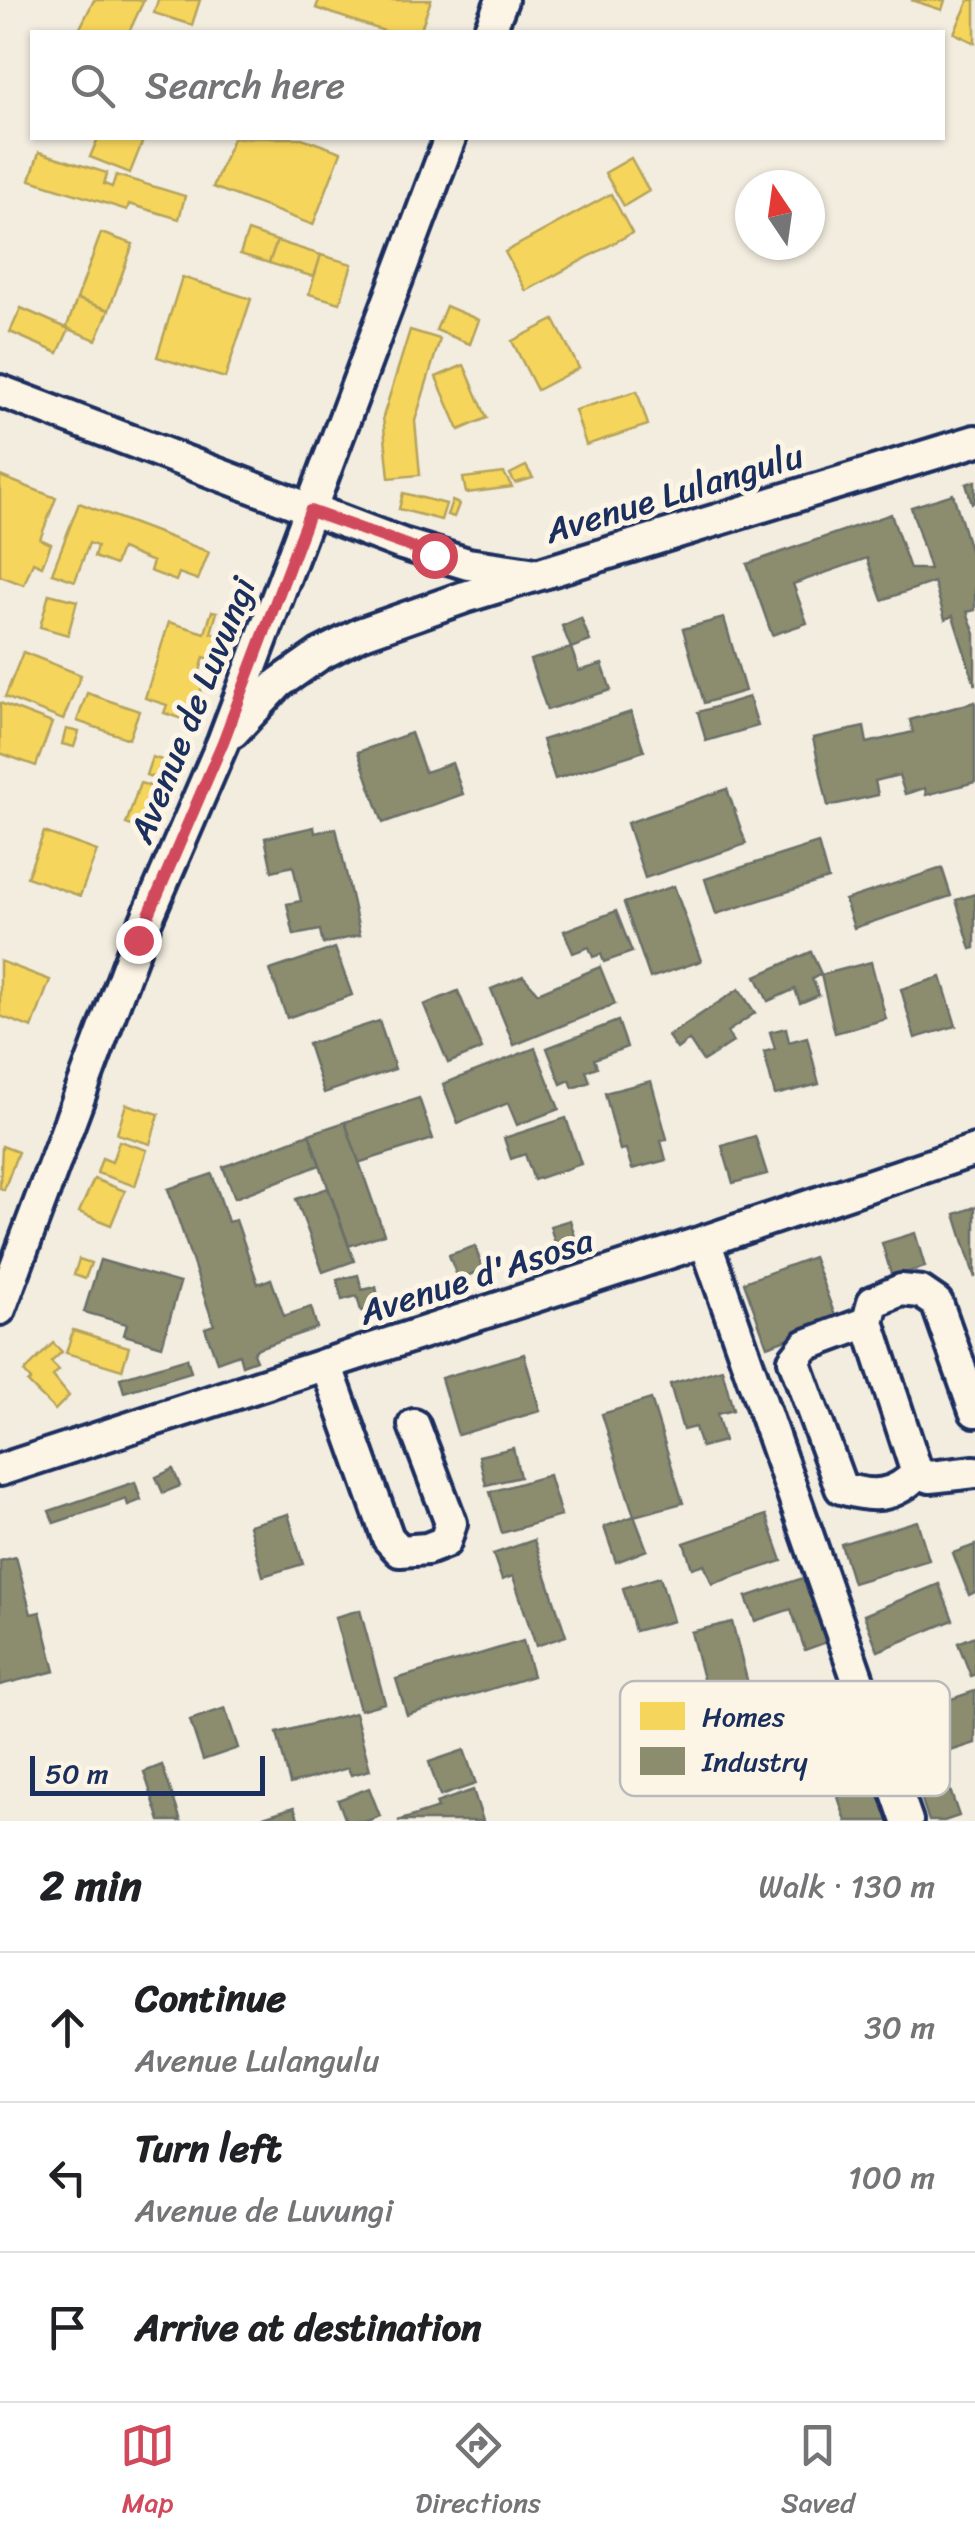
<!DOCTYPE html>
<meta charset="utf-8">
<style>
body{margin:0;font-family:Sriracha,sans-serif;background:#f6f6f6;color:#202124}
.compass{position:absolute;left:735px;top:170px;width:90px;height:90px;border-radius:50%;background:#fff;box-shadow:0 2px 8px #0004;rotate:347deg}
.scale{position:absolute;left:30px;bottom:25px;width:235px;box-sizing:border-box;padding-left:10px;border:5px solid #1b2f5e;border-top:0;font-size:28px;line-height:35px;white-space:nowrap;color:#1b2f5e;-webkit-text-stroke:8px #fcf5e5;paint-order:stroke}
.stop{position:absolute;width:30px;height:30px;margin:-22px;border:8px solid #d1495b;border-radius:50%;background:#fff}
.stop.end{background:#d1495b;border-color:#fff;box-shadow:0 2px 10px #0008}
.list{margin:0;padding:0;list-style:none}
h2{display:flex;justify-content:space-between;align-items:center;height:130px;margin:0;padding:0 40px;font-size:42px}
h2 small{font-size:32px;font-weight:400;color:#757577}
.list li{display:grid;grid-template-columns:65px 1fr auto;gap:30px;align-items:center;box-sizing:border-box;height:150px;padding:0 40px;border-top:2px solid #e0e0e0}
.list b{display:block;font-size:38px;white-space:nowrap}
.list p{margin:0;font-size:32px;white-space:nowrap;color:#757577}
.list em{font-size:32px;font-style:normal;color:#757577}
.icon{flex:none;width:55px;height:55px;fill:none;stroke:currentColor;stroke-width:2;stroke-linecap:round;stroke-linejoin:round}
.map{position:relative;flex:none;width:975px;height:1821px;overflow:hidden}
.search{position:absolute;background:#fff;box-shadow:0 2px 8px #0004;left:30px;right:30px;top:30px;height:110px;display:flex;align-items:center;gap:25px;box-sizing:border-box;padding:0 35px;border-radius:0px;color:#757577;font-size:38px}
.sheet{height:580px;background:#fff}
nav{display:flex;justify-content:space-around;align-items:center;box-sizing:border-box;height:140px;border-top:2px solid #e0e0e0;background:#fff;font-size:28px;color:#757577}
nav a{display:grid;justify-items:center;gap:5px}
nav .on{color:#d1495b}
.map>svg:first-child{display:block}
</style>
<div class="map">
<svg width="975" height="1821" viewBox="0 0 975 1821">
<rect width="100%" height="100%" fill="#f3ede0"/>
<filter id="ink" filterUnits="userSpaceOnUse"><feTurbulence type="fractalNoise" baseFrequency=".01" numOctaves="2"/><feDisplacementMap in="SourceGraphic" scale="20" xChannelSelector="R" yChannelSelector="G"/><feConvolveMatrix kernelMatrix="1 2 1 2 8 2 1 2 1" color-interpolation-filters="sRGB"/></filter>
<g filter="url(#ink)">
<g fill="#f6d55c" stroke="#b4a35d" stroke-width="2.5">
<path d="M94,0H144L129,32H78Z"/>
<path d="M158,0H200L192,25L154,13Z"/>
<path d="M319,0H431L420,32H387L316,8Z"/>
<path d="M911,0H945L942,10Z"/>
<path d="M969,0H975V43L954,33Z"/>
<path d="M98,138H144L130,173L90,157Z"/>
<path d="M233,138H302L341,152L313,225L213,187Z"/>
<path d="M39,152L107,173L104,184L112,187L116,175L185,196L179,219L129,204L127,210L30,180Z"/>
<path d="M631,158L649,191L624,206L605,173Z"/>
<path d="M611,194L632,233L526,291L505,252Z"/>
<path d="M248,231L277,241L269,263L240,254Z"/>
<path d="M101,233L133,244L109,310L77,299Z"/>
<path d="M277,241L321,255L314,277L269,263Z"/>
<path d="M321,255L352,264L340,303L309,294Z"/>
<path d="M182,277L251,299L225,378L157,357Z"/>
<path d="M77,299L109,310L96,340L69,329L67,326Z"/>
<path d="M446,306L479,320L470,344L436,330Z"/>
<path d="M21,308L69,329L58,353L10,332Z"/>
<path d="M554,320L579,368L537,390L512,341Z"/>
<path d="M410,330L440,339L415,421L420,475L389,478L383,417Z"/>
<path d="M464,365L487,418L459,430L436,377Z"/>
<path d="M637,391L648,425L586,445L575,410Z"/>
<path d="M526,466L533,478L515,483L510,474Z"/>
<path d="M504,473L512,487L466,493L463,478Z"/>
<path d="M0,476L56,498L40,539L51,544L42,566L33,562L24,585L0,576Z"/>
<path d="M403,493L446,504L441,520L399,509Z"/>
<path d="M452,501L459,504L454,517L447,515Z"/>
<path d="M79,503L209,552L198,580L179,573L176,581L150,571L153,562L121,549L115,565L94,557L97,546L89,543L75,581L52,573Z"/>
<path d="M49,594L77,601L68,635L40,627Z"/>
<path d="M212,611L217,612L211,633L221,635L213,660L204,657L199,675L205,677L191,722L164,713L167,705L145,698L169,622L205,633Z"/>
<path d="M23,652L81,675L63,720L5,697Z"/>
<path d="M87,693L139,711L129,739L77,721Z"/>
<path d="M0,703L52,723L36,766L0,753Z"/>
<path d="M66,729L79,732L74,747L62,744Z"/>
<path d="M152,757L165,761L159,780L146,775Z"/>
<path d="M140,783L158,788L143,830L126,824Z"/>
<path d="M44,832L97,851L80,896L27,877Z"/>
<path d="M0,961L50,980L32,1028L0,1016Z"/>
<path d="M126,1104L159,1114L150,1144L117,1134Z"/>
<path d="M119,1141L147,1150L135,1186L97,1173L102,1158L112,1162Z"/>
<path d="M2,1146L18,1152L4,1190L0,1188Z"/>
<path d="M94,1179L125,1191L111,1225L79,1212Z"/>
<path d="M79,1259L91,1263L85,1279L74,1275Z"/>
<path d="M73,1330L129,1347L122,1370L66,1353Z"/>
<path d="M53,1343L62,1352L51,1362L59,1370L53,1376L69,1396L55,1410L28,1383L31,1380L24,1372Z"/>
</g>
<g fill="#8c8c6e" stroke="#6a7069" stroke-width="2.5">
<path d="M975,481V502L972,503L966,484Z"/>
<path d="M953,494L975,566V610L967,612L975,634V685L953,616L945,619L934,582L882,600L867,558L793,584L807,623L772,635L747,564L891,514L910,569H930L911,507Z"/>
<path d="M581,618L590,641L571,648L562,626Z"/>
<path d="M724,618L745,691L704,703L683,629Z"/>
<path d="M571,648L579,671L602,664L611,690L547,710L530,660Z"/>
<path d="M749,697L758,726L706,741L698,712Z"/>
<path d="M975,702V782L926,795L925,788L905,794L899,775L875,781L878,795L828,806L813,738L864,727L867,743L913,732L910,720Z"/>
<path d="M631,712L644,751L555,779L542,740Z"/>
<path d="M411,733L425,772L452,763L463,794L383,823L358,752Z"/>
<path d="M727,789L746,844L645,878L627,823Z"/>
<path d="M314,827L315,833L336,828L360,935L323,944L320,930L294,935L287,904L301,901L293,866L272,871L265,838Z"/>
<path d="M818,843L828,879L716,914L705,879Z"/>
<path d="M942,868L951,896L854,928L845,900Z"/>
<path d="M674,886L701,961L650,978L624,903Z"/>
<path d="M975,894V948L971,949L956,900Z"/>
<path d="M616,911L632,952L604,962L601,954L593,957L589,947L573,953L564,931Z"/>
<path d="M335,948L352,995L287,1018L270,970Z"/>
<path d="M811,952L821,974L812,979L819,995L800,1003L795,989L768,1001L756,976Z"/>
<path d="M871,962L886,1019L835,1033L821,975Z"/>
<path d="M600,967L615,1004L514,1045L491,989L523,976L538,993Z"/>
<path d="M941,977L956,1026L915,1038L901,989Z"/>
<path d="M739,989L755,1013L727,1032L733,1042L703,1061L689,1040L677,1049L668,1036Z"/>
<path d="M458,991L482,1049L448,1063L424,1005Z"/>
<path d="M379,1021L395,1069L324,1093L308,1044Z"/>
<path d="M618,1021L627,1047L594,1059L597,1067L586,1071L590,1082L573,1088L570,1080L561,1084L547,1048Z"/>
<path d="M786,1028L789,1042L807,1037L819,1084L775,1095L764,1052L775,1049L770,1032Z"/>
<path d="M535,1048L559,1109L517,1125L508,1103L458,1123L443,1084Z"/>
<path d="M651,1081L667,1139L661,1141L666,1160L632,1169L626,1149L620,1150L605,1093Z"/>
<path d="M419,1098L433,1139L358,1163L345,1122Z"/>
<path d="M566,1118L581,1164L534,1180L525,1154L511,1159L504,1138Z"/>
<path d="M345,1122L384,1234L349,1246L309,1134Z"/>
<path d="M309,1134L320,1165L235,1198L223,1167Z"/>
<path d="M755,1136L767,1174L733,1183L722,1146Z"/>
<path d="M212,1174L228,1222L236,1220L258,1284L271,1279L284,1316L311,1307L317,1328L258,1348L253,1353L256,1360L242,1365L239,1354L217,1362L205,1328L214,1325L168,1189Z"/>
<path d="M328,1188L354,1261L323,1272L296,1199Z"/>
<path d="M975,1207V1278L955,1214Z"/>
<path d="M570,1220L575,1237L555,1243L550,1226Z"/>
<path d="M915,1233L925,1267L892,1277L882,1243Z"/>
<path d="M475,1246L483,1270L458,1279L449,1255Z"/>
<path d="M813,1257L837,1321L767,1346L744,1282Z"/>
<path d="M100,1260L180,1283L162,1346L124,1335L127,1324L84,1312Z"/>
<path d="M358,1275L362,1290L376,1287L380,1307L361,1311L357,1296L342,1300L337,1280Z"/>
<path d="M524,1354L540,1411L458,1435L441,1378Z"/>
<path d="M187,1358L191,1372L124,1392L120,1378Z"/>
<path d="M722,1369L733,1410L717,1414L724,1441L701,1447L695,1427L683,1430L670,1384Z"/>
<path d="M651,1399L683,1503L634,1516L602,1414Z"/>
<path d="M513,1448L520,1477L486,1485L479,1456Z"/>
<path d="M173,1469L180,1486L163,1493L156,1477Z"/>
<path d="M549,1475L561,1516L502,1533L490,1492Z"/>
<path d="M135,1482L141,1500L128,1505L126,1499L54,1523L49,1511Z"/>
<path d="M288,1514L303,1564L263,1576L249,1525Z"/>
<path d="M766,1515L782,1561L712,1584L704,1564L692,1568L684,1543Z"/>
<path d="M634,1516L647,1550L616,1562L604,1527Z"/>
<path d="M917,1521L929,1560L853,1583L841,1544Z"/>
<path d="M534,1540L566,1636L536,1646L513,1576L502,1580L493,1554Z"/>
<path d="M975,1545V1592L969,1595L953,1553Z"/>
<path d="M16,1557L31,1614L40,1612L55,1671L0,1685V1561Z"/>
<path d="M812,1575L835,1639L805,1650L791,1609L755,1621L746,1597Z"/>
<path d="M660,1577L673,1621L635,1631L623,1588Z"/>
<path d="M939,1584L953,1620L878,1651L864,1615Z"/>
<path d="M360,1610L385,1703L360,1710L335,1617Z"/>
<path d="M732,1622L752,1699L711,1710L691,1632Z"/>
<path d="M975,1636V1674L971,1676L958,1643Z"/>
<path d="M523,1641L533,1676L407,1715L396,1679Z"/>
<path d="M975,1691V1743L938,1755L959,1816L944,1821H929L895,1718Z"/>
<path d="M225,1708L238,1748L203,1760L190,1720Z"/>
<path d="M355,1713L370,1770L351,1775L348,1768L290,1784L277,1733Z"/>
<path d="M464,1750L476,1784L440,1796L429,1762Z"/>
<path d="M162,1765L181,1821H160L144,1772Z"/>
<path d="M884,1781L897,1821H846L838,1797Z"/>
<path d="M369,1788L380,1816L367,1821H346L338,1800Z"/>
<path d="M473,1790L483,1821H398L438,1808L436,1803Z"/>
<path d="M294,1807L299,1821H251Z"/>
</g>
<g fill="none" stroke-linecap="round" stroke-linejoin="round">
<g stroke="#1b2f5e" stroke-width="38">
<g id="minor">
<path d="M489,32L502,0"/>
<path d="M0,391L402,544L468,564L530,573"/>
<path d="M233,732L279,683L319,655L360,634L465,597L975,441"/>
<path d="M705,1241L907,1821"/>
<path d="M0,1309L138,939L223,742L450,138"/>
<path d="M868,1322L806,1345L794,1360L841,1488C872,1498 894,1498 917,1473"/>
<path d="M326,1364L388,1538L400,1551L427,1549L445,1542L451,1523L414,1425"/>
<path d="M975,1411L937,1303L921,1292L901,1290L873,1302L868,1322L917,1473L930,1477L975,1472"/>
<path d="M0,1470L705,1241L975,1150"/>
</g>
</g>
<use href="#minor" stroke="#fcf5e5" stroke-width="30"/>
</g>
</g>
<g fill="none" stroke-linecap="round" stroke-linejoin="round" filter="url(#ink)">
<path stroke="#d1495b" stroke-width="12" d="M138,940L223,742L310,511L434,555"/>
</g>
<g text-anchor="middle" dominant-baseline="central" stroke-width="10" stroke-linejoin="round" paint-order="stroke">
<g font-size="35" fill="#1b2f5e" stroke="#fcf5e5">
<text transform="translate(674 493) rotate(-17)">Avenue Lulangulu</text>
<text transform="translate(192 710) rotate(-68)">Avenue de Luvungi</text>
<text transform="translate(476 1276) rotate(-18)">Avenue d'Asosa</text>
</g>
</g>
<rect x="620" y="1681" width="330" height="115" rx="15" fill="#fcf5e5" stroke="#b8babc" stroke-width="2.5"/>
<rect x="640" y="1702" width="45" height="28" fill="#f6d55c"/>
<rect x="640" y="1747" width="45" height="28" fill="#8c8c6e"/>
<g font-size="28" fill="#1b2f5e">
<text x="702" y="1726">Homes</text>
<text x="702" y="1771">Industry</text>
</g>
</svg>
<svg class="compass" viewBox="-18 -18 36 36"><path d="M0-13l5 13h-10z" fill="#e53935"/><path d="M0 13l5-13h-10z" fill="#757577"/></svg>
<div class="scale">50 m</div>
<div class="stop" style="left:434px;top:555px"></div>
<div class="stop end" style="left:138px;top:940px"></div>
<div class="search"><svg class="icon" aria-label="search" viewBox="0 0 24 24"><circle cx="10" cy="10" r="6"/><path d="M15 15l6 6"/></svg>Search here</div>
</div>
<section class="sheet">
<h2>2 min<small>Walk · 130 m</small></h2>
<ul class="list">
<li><svg class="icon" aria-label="ahead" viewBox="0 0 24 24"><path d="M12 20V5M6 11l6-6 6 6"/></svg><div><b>Continue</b><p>Avenue Lulangulu</p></div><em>30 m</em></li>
<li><svg class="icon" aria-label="left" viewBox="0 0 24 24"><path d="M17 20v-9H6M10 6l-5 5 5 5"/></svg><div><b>Turn left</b><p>Avenue de Luvungi</p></div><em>100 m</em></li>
<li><svg class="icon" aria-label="arrive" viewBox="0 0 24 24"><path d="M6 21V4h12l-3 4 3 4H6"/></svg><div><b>Arrive at destination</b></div></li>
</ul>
</section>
<nav>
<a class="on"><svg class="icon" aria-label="map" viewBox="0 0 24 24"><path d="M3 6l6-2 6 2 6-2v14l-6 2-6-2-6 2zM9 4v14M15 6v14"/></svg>Map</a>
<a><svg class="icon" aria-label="directions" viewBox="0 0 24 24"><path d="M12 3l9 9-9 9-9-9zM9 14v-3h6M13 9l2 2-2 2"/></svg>Directions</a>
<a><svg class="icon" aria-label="saved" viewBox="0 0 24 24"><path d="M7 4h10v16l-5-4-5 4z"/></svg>Saved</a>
</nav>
